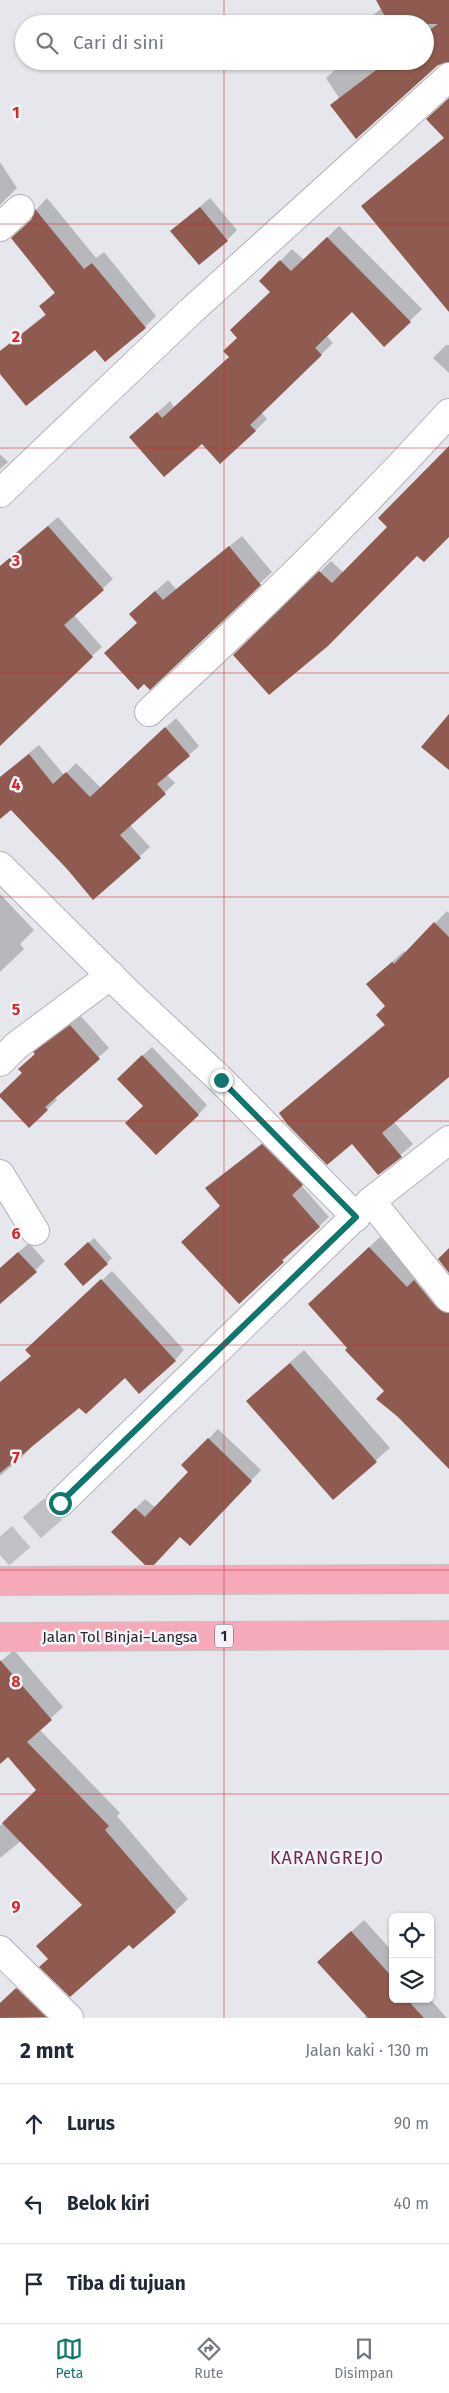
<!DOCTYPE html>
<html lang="id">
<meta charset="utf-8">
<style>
body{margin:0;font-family:"Fira Sans",sans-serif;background:#f6f6f7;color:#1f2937}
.controls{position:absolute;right:15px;bottom:15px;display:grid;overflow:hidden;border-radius:8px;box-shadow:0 1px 4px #0004}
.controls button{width:45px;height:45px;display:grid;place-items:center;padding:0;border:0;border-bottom:1px solid #e0e1e3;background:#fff;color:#1f2937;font:25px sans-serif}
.stop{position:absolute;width:15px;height:15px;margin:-11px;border:4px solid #0f766e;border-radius:50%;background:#fff}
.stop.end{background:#0f766e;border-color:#fff;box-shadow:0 1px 5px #0008}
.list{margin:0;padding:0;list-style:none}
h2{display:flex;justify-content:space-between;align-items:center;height:65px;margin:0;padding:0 20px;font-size:21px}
h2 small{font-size:16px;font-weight:400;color:#747a83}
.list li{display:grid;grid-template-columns:32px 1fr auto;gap:15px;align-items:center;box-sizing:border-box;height:80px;padding:0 20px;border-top:1px solid #e0e1e3}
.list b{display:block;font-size:19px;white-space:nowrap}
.list em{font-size:16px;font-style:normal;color:#747a83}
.icon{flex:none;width:28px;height:28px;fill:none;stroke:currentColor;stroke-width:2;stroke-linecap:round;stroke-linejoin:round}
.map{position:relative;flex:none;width:449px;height:2018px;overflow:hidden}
.search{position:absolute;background:#fff;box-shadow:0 1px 4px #0004;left:15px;right:15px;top:15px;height:55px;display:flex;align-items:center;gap:12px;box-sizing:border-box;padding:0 18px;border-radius:28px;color:#747a83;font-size:19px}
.sheet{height:305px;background:#fff}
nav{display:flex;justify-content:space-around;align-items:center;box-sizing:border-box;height:70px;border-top:1px solid #e0e1e3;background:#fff;font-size:14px;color:#747a83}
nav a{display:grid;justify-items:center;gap:2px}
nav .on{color:#0f766e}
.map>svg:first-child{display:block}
</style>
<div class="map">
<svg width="449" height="2018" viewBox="0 0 449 2018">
<rect width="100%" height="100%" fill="#e5e7ec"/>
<g fill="#0003">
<path d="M377,0H449V61L332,105L339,98L326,78L345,61H425V24H362L382,8Z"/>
<path d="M449,99V310L363,206L445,137Z"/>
<path d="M0,162L17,188L0,205Z"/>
<path d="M47,198L96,258L104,252L156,316L145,327L95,348L0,372V351L47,313L41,306L56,291L32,219L36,210Z"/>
<path d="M210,198L237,230L227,240L172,231Z"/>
<path d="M339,226L422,309L385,345L352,310L326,335L333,343L261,412L267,419L255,431L203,442L130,437L170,401L174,407L230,357L238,338L271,292L261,281L292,249L304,260Z"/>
<path d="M446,345H449V373L433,358Z"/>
<path d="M449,448V535L235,655L331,561L344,573L389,527Z"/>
<path d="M0,454L8,462L0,469Z"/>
<path d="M58,517L113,579L74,615L102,647L92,656L0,724V567Z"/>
<path d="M242,536L272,572L150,688L138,623L143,602L168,580L176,589Z"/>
<path d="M176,718L199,746L167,775L175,783L130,825L150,847L93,899L68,869L11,809L0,817V777L39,745L64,775L76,763L101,788Z"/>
<path d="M0,894L34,930L20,944L24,949L0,972Z"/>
<path d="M447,911L449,913V1075L394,1122L413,1144L379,1174L352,1142L280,1113L385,1024L387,1006L367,984L404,951L406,953Z"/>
<path d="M81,1016L109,1048L54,1097L57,1100L29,1126L23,1073L35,1053L45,1043Z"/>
<path d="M152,1047L207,1105L198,1115L144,1106L128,1069Z"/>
<path d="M272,1135L312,1175L301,1185L329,1217L239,1302L221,1206L207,1188Z"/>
<path d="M380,1237L419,1277L449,1296V1467L349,1348L321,1293Z"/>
<path d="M94,1238L112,1258L107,1263L70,1259Z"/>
<path d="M29,1243L45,1261L0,1303V1268Z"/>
<path d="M112,1271L184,1350L175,1360L125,1376L80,1406L29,1448L30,1449L20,1459L0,1476V1383L32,1356L37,1341Z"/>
<path d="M304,1350L390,1448L333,1498L261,1388Z"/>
<path d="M218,1429L261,1470L200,1535L112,1532L145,1499L156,1508L190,1472L183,1465Z"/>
<path d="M14,1650L63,1707L39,1729L120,1813L117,1816L188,1899L175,1911L129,1943L49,1959L83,1904L21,1841L0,1858V1826L38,1790L0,1745V1662Z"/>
<path d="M364,1920L393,1952V1999H430L447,2018H364L367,2015L318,1962Z"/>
<path d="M27,1979L55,2007L46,2015L49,2018H0V2003Z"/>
</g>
<g fill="#8f5b50">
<path d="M376,0H449V62L438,65L356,139L330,105L388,61H425V33L438,24H389Z"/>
<path d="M449,98V312L361,206L444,138L426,119Z"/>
<path d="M200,207L228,241L199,265L170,231Z"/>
<path d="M35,209L84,269L92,263L146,328L105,362L95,350L26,406L0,374V351L46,315L39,306L55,293L11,238L31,220Z"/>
<path d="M327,237L411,322L384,347L352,312L315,348L322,355L250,425L256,431L220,464L202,444L164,477L129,437L157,412L162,418L229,357L223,351L237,338L230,330L270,292L259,281L280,260L291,271Z"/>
<path d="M449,446V537L424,562L417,556L328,646L269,695L233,655L319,571L332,583L387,527L378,518Z"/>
<path d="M48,526L104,590L64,625L93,657L0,746V566Z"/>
<path d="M229,546L261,585L150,690L144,684L138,690L104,653L137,623L129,614L155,591L163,600Z"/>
<path d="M449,714V770L421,747Z"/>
<path d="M165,727L190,756L157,784L166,794L120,835L141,858L93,900L67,869L11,810L0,819V777L29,754L53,784L66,772L90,797Z"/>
<path d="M434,922L449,937V1077L382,1133L402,1157L378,1175L352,1144L327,1165L287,1124L279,1113L385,1025L376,1015L385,1006L366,984L392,962L394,964Z"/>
<path d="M70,1025L100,1059L45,1107L48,1110L29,1128L0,1097V1094L22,1073L18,1069L35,1054L33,1052Z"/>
<path d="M142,1055L199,1115L156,1155L125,1123L143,1106L117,1079Z"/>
<path d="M262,1144L303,1185L292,1195L320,1227L282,1260L284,1262L239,1304L181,1242L220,1206L205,1188Z"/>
<path d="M88,1242L108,1264L83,1286L64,1264Z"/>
<path d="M369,1247L407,1287L414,1280L437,1308L449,1313V1469L398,1417L376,1399L384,1391L345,1350L347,1348L308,1304Z"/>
<path d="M449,1248V1273L438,1259Z"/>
<path d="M18,1252L37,1272L0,1304V1268Z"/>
<path d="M101,1279L176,1361L139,1394L125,1378L86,1414L79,1408L0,1473V1382L31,1356L25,1350Z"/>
<path d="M290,1363L377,1462L333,1500L246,1401Z"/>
<path d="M208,1438L252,1481L190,1546L180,1537L154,1565H145L111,1532L135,1508L145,1517L188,1472L181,1465Z"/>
<path d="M0,1660L52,1720L27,1742L109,1826L105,1830L176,1912L133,1949L129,1945L70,1997L39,1967L48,1959L36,1946L82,1905L2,1823L36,1790L8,1757L0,1764Z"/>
<path d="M351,1931L393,1978V1999H412L414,2001L411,2004L424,2018H368L317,1962Z"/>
<path d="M16,1988L46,2017L0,2018V2003Z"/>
</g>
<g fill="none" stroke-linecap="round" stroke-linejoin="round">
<path stroke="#bfc1c5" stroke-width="28" stroke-dasharray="28 14" stroke-linecap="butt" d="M0,1555L60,1503"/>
<g stroke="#b2b3b8" stroke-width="30">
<g id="minor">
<path d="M0,227L20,209"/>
<path d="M0,493L191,311L449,77"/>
<path d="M149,712C253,617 354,517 449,413"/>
<path d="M0,866L129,994L221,1080L356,1217"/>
<path d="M0,1062L16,1046L111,975"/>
<path d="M0,1174L35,1231"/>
<path d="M371,1201L449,1298"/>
<path d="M60,1503L371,1201L449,1140"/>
<path d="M0,1950L69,2018"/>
</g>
</g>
<g stroke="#c3c3c3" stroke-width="30">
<g id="highway">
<path d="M0,1581L449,1579"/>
<path d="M0,1637L449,1635"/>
</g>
</g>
<use href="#minor" stroke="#fff" stroke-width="28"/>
<use href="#highway" stroke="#f6a9b9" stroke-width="28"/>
</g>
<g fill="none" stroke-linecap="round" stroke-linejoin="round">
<path stroke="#0f766e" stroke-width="6" d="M60,1503L356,1217L221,1080"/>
</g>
<path fill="none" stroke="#d62828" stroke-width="1" stroke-opacity="0.55" d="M224,0V24M224,61V2018M0,224H449M0,448H449M0,673H449M0,897H449M0,1121H449M0,1345H449M0,1570H449M0,1794H449"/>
<g text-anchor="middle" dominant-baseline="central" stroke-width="5" stroke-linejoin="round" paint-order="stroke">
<rect fill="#f3f4f9" stroke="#646467" stroke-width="1" x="215" y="1624.5" width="18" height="23" rx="4"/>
<g font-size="14" font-weight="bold" fill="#272729">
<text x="224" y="1636">1</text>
</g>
<g font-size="15" fill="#272729" stroke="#f3f4f9">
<text x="120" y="1637">Jalan Tol Binjai–Langsa</text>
</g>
<g font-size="18" letter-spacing="1" fill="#6b2c4f" stroke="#f3f4f9">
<text x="327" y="1858">KARANGREJO</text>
</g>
</g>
<g font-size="16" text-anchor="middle" font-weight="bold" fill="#d62828" stroke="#f3f4f9" stroke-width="5" stroke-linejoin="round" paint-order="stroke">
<text x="16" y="118">1</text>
<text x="16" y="342">2</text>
<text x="16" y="566">3</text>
<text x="16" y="790">4</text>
<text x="16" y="1015">5</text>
<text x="16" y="1239">6</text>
<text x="16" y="1463">7</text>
<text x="16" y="1687">8</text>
<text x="16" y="1912">9</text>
</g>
</svg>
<div class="controls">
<button><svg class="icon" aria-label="locate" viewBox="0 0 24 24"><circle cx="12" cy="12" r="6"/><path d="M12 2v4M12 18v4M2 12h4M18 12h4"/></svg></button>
<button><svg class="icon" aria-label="layers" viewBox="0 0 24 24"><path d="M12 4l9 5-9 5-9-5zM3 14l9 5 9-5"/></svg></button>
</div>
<div class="stop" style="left:60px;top:1503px"></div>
<div class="stop end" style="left:221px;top:1080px"></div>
<div class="search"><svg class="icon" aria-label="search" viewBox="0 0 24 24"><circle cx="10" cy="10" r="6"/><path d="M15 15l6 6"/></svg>Cari di sini</div>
</div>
<section class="sheet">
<h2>2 mnt<small>Jalan kaki · 130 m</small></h2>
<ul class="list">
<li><svg class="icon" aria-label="ahead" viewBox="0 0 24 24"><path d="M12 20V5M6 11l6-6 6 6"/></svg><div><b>Lurus</b></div><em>90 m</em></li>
<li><svg class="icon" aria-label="left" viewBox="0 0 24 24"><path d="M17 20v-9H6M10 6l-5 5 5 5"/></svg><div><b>Belok kiri</b></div><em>40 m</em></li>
<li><svg class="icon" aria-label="arrive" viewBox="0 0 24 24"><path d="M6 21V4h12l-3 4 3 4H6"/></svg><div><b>Tiba di tujuan</b></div></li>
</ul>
</section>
<nav>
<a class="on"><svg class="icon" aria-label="map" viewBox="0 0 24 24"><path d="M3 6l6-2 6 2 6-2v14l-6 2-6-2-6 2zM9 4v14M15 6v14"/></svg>Peta</a>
<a><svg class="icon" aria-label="directions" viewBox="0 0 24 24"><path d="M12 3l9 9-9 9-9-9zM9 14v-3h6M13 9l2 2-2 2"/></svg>Rute</a>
<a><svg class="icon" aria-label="saved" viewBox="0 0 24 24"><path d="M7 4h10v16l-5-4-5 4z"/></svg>Disimpan</a>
</nav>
